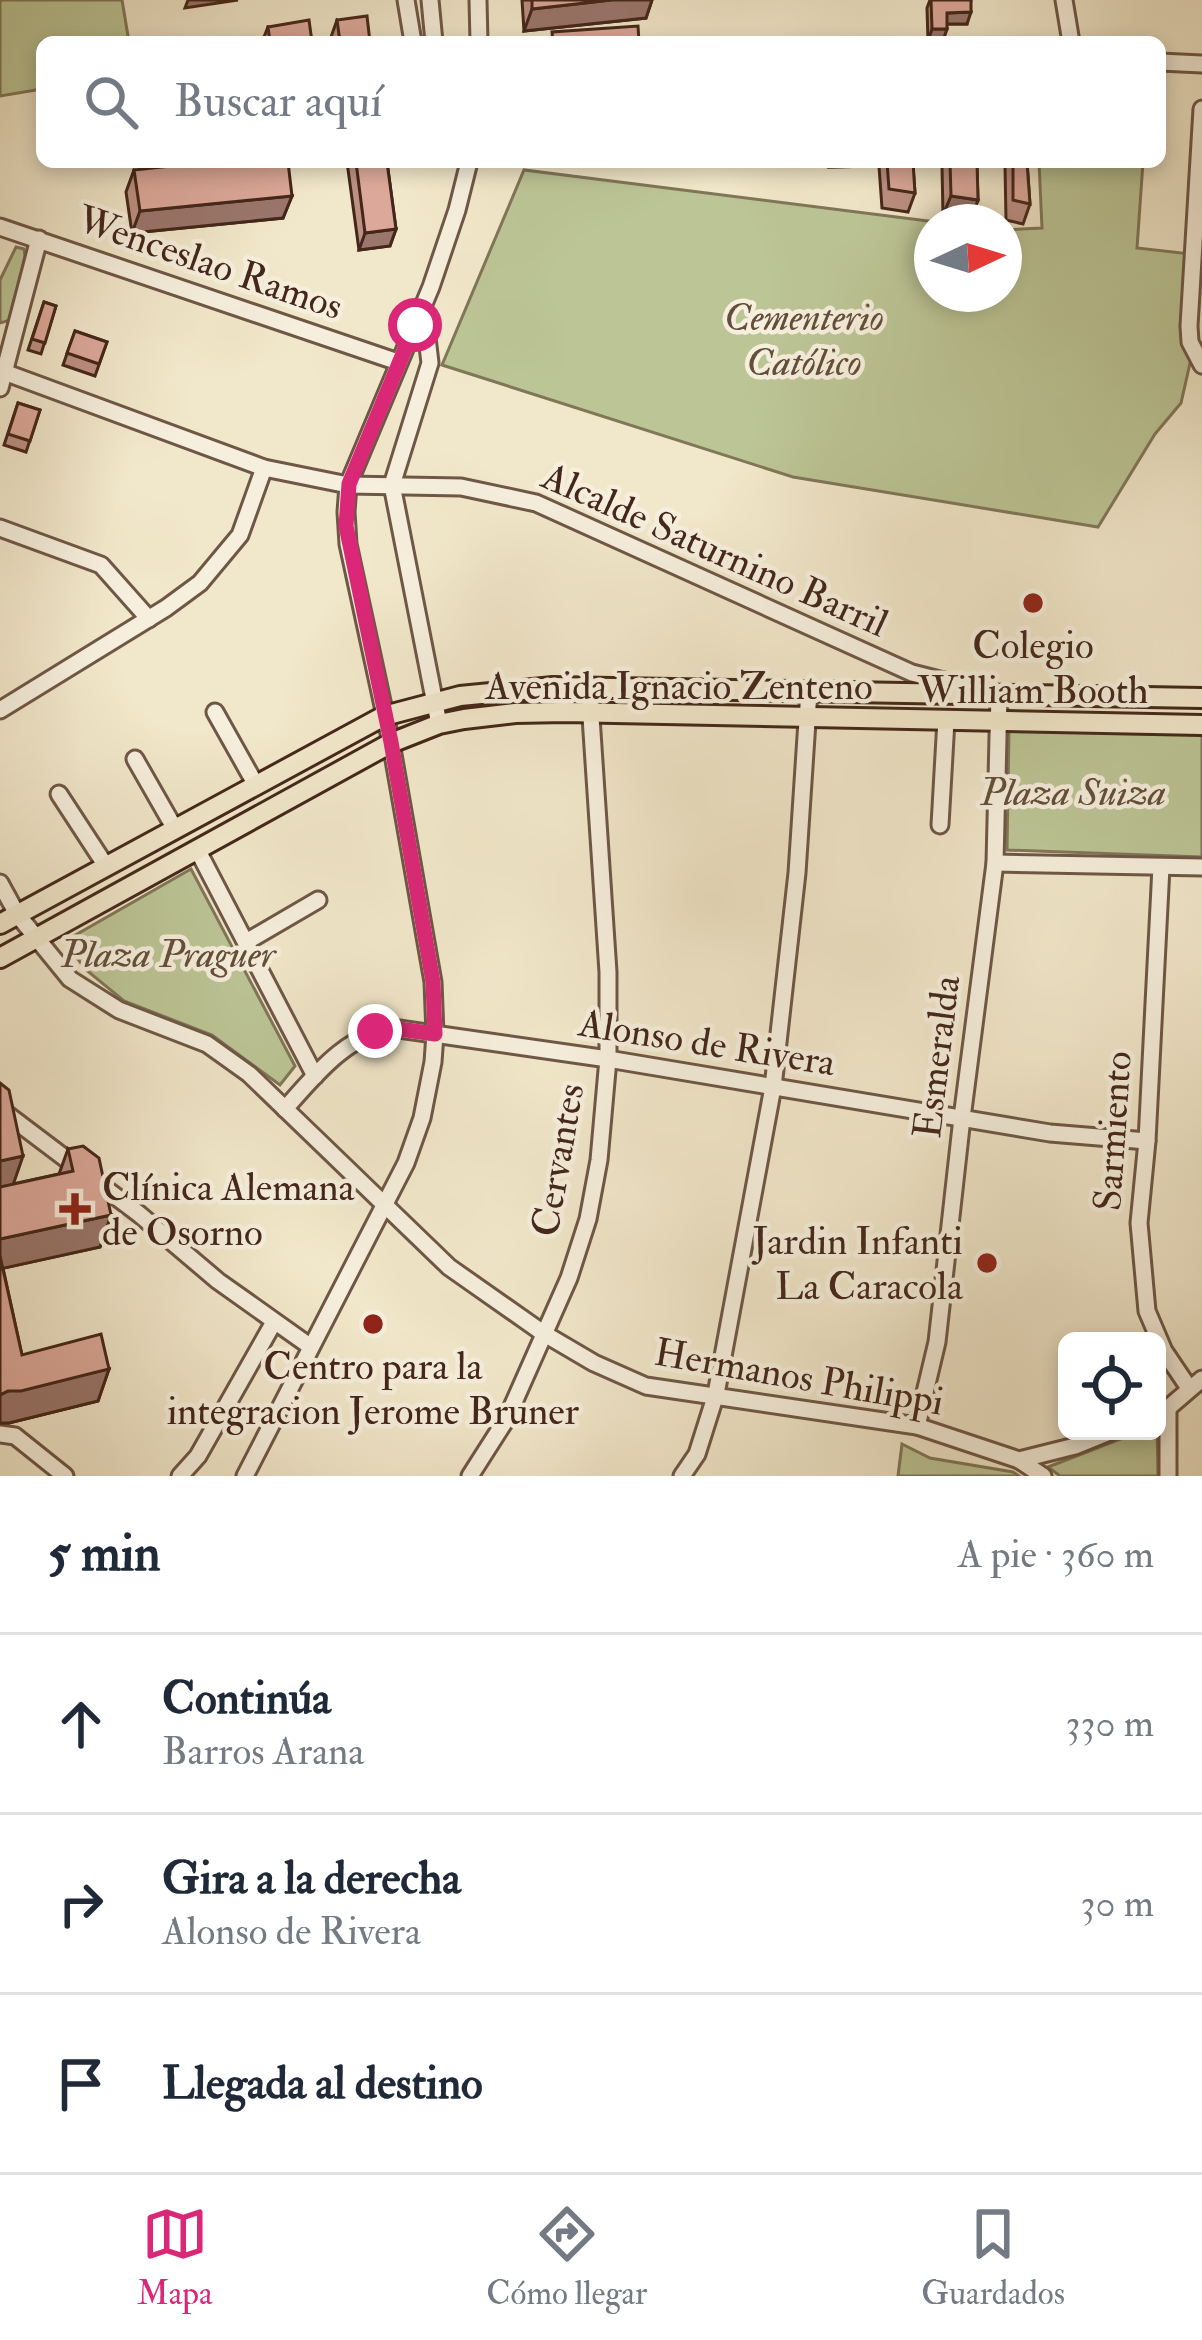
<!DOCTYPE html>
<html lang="es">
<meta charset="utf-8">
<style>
body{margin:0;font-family:"IM FELL Double Pica",serif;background:#f6f6f7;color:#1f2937}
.controls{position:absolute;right:36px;bottom:36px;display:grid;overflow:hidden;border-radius:18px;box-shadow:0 6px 18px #0003}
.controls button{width:108px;height:108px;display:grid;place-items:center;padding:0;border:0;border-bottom:3px solid #e0e1e3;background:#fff;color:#1f2937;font:60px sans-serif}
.compass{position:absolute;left:914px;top:204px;width:108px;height:108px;border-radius:50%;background:#fff;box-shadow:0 6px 18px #0003;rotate:86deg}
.stop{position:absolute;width:36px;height:36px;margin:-27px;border:9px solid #db2777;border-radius:50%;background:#fff}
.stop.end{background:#db2777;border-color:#fff;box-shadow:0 3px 12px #0008}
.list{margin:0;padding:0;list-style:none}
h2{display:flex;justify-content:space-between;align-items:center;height:156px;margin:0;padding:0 48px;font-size:51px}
h2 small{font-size:39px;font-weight:400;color:#747a83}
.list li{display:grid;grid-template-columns:78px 1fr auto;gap:36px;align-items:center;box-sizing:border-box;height:180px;padding:0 48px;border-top:3px solid #e0e1e3}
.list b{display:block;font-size:45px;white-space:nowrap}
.list p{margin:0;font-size:39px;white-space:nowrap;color:#747a83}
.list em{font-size:39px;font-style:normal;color:#747a83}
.icon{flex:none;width:66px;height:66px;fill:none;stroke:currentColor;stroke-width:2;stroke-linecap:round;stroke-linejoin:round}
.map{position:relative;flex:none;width:1202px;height:1476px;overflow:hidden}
.search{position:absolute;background:#fff;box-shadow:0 6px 18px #0003;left:36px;right:36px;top:36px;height:132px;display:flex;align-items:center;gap:30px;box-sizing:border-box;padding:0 42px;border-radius:18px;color:#747a83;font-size:45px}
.sheet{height:696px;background:#fff}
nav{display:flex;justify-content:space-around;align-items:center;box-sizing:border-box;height:168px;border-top:3px solid #e0e1e3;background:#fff;font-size:33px;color:#747a83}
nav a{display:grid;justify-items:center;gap:6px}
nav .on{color:#db2777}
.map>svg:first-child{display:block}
</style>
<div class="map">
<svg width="1202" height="1476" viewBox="0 0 1202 1476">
<rect width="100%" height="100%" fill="#f1e7ca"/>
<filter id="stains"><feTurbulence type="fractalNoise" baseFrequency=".00167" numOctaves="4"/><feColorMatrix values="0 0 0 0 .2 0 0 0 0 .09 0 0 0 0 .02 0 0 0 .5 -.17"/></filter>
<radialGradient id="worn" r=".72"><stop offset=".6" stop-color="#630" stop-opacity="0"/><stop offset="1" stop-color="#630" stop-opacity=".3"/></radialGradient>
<g fill="#bcc596" stroke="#807658" stroke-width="3">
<path d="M0,0H122L129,42H42V89L0,96Z"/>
<path d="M1039,162H1143L1137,248L1191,254L1193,350L1181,403L1155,434L1098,527L793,477L442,365L524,170L936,222H932V294H1004V230L1042,228Z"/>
<path d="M16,247L24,249L25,256L10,320L0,323V280Z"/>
<path d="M1009,730L1202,735V857L1007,850Z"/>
<path d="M191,869L295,1066L280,1085L212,1035L124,1001L85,969L65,941Z"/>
<path d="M1157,1425L1158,1476H1060L1048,1467L1141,1431H1157Z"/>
<path d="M902,1444L930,1458L1013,1472L1019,1476H898Z"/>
</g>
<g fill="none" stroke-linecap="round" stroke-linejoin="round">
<g stroke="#6f5746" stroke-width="21">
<g id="minor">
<path d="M406,0L413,42"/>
<path d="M430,0L434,42"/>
<path d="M478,0L479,42"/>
<path d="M1064,0L1071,42"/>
<path d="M1160,62L1202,64"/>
<path d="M1202,109L1189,326L1190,342L1202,365"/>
<path d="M0,227L398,362"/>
<path d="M424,312L430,363L392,485L439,724"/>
<path d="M4,372L264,468L348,485L461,487L536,503L912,673L999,695L995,863L962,1118L937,1342L917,1426"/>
<path d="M0,388L39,239"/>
<path d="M0,528L101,565L149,619"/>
<path d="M0,710L166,608L200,583L240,535L264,468"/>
<path d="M215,712L256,785"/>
<path d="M135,759L175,829"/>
<path d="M59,794L106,866"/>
<path d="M940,825L946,720"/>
<path d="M197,849L315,1076"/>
<path d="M995,863L1202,867"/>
<path d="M1161,867L1147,1141L1139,1223L1147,1311L1164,1351L1189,1388"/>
<path d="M0,883L17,914L70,979L119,1010L207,1044L249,1074L449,1267L543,1333L594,1363L646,1386L917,1426L1019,1460L1043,1476"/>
<path d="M246,942L318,900"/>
<path d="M0,1109L139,1214L218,1281L311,1347"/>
<path d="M285,1109C314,1076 351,1029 399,1029L608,1059L1050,1133L1147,1141"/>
<path d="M1157,1413L1168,1408L1202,1379"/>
<path d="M0,1434L15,1436L65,1476"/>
<path d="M1019,1460L1075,1446L1112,1431"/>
<path d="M180,1476L198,1456L274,1322"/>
<path d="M245,1476L406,1163L422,1118L433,1062L435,1034L433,982L391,743L348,544L346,512L348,485L431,287L457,210L469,162"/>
<path d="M470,1476L507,1418L569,1278L588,1219L599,1160L608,1059V972L589,687"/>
<path d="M682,1476L697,1454L716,1394L773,1087L797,873L809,691"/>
<path d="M1168,1476V1408"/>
</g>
</g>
<g stroke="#44271a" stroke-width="24">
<g id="major">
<path d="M0,924L384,716L460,696L553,687L1202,698"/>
<path d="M0,958L391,743L439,724L464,719L515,713L565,712L1202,725"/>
</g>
</g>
<use href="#minor" stroke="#f6efdd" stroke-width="15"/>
<use href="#major" stroke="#f1e7ca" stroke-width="18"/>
</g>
<g fill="#bd9084" stroke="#44271a" stroke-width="3">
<path d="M522,0H652L646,18L524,31Z"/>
<path d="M930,0H971L967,24H947L943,41H928L927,8Z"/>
<path d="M337,20L370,42H332L331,37Z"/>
<path d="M268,27L312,42H262Z"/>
<path d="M347,162H387L396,229L390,246L359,250Z"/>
<path d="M829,162H1027L1030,204L1023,224L1006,220L1005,165H977L978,200L971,219L943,215L942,166H913L915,193L908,212L882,208L879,166L829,167Z"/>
<path d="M134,170L292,196L283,218L132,233L126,192Z"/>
<path d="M44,302L56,306L41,354L28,350Z"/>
<path d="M75,331L107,342L95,376L63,365Z"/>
<path d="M18,403L40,410L26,452L4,445Z"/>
<path d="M0,1083L13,1184L59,1174L68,1149L111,1215L100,1247L3,1268L22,1355L109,1369L98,1401L9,1423H0Z"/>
</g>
<g fill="#9a766c" stroke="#44271a" stroke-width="3">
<path d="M188,0H238L185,8Z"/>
<path d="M611,0H652L646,18L524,31L532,9Z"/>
<path d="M971,12L967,24H942L947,13Z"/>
<path d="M932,29H947L943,41H928Z"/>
<path d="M93,162H120L91,165Z"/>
<path d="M123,162H150L121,166Z"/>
<path d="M831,162H881L879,166L829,167Z"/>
<path d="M907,162H943L942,166H905Z"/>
<path d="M970,162H1007L1005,165H969Z"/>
<path d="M292,196L283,218L132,233L140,211Z"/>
<path d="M951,196L978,200L971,219L943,215Z"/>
<path d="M396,229L390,246L359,250L365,233Z"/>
<path d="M23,1156L12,1188L0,1190V1161Z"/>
<path d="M111,1215L100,1247L0,1269V1239Z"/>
<path d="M109,1369L98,1401L9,1423H0V1395L8,1391Z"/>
</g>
<g fill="#dca89a" stroke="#44271a" stroke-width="3">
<path d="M532,0H611L532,9Z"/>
<path d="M931,0H971V12L947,13V29H932Z"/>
<path d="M367,16L370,42H340L337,20Z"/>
<path d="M309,20L312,42H270L268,27Z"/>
<path d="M638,26L639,42H553L552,32Z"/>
<path d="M208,162H288L292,196L140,211L134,170Z"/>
<path d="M356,162H387L396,229L365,233Z"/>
<path d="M887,162H913L915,193L889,189Z"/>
<path d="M950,162H977L978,200L951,196Z"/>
<path d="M1013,162H1027L1030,204L1013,200Z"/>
<path d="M44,302L56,306L45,343L32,339Z"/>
<path d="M75,331L107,342L99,364L67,353Z"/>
<path d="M18,403L40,410L30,441L8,434Z"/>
<path d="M0,1083L9,1090L23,1156L0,1161Z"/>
<path d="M83,1146L99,1158L111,1215L0,1239V1187L73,1171L68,1149Z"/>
<path d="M0,1256L22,1355L101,1334L109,1369L21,1391H8L0,1395Z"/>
</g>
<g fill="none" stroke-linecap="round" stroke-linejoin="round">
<path stroke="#db2777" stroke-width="15" d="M375,1031L399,1029L435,1034L433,982L391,742L346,526L349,484L415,325"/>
</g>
<g fill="#8f2418" stroke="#f6efdd" stroke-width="4.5">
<circle cx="1033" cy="603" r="12"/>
<path d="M69 1191h12v12h12v12h-12v12h-12v-12h-12v-12h12z"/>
<circle cx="987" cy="1263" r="12"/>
<circle cx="373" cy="1324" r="12"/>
</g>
<g text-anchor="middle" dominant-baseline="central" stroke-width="9" stroke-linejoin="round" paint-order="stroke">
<g font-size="39" fill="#44271a" stroke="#f6efdd">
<text transform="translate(210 263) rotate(19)">Wenceslao Ramos</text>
<text transform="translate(715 550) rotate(24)">Alcalde Saturnino Barril</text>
<text x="679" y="686">Avenida Ignacio Zenteno</text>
<text transform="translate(707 1043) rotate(9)">Alonso de Rivera</text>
<text transform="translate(937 1057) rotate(-83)">Esmeralda</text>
<text transform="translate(1113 1131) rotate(-86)">Sarmiento</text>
<text transform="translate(558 1160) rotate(-80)">Cervantes</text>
<text transform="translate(799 1377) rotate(10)">Hermanos Philippi</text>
</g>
<g font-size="39" font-style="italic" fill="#624e39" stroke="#f6efdd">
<text x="804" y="317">Cementerio<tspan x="804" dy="45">Católico</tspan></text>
<text x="1073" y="792">Plaza Suiza</text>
<text x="168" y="954">Plaza Praguer</text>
</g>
<g font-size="39" fill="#44271a" stroke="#f6efdd">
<text x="1033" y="645">Colegio<tspan x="1033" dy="45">William Booth</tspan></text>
<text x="102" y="1187" text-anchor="start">Clínica Alemana<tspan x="102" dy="45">de Osorno</tspan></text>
<text x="963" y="1241" text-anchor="end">Jardin Infanti<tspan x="963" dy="45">La Caracola</tspan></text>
<text x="373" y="1366">Centro para la<tspan x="373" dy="45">integracion Jerome Bruner</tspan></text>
</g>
</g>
<rect width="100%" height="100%" filter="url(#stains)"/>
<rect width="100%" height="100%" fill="url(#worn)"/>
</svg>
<div class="controls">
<button><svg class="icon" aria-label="locate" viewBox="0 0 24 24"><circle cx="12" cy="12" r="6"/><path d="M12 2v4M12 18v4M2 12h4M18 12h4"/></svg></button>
</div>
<svg class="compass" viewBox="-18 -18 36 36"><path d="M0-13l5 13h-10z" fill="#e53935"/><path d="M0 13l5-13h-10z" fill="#747a83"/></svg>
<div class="stop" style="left:415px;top:325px"></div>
<div class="stop end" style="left:375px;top:1031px"></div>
<div class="search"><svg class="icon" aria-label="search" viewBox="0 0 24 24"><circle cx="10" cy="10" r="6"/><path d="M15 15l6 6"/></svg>Buscar aquí</div>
</div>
<section class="sheet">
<h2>5 min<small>A pie · 360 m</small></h2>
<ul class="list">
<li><svg class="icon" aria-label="ahead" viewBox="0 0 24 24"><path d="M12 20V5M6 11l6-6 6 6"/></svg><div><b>Continúa</b><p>Barros Arana</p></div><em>330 m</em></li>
<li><svg class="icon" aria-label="right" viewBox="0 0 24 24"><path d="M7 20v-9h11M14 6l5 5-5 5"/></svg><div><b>Gira a la derecha</b><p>Alonso de Rivera</p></div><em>30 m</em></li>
<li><svg class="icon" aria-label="arrive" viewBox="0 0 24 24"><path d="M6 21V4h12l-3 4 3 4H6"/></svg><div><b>Llegada al destino</b></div></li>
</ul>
</section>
<nav>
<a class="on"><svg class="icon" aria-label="map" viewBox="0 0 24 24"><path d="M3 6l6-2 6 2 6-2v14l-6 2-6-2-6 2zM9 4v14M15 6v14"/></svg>Mapa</a>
<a><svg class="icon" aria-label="directions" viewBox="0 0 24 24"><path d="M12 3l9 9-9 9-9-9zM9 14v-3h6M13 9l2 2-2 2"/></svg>Cómo llegar</a>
<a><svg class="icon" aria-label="saved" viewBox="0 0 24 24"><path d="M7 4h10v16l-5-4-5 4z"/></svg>Guardados</a>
</nav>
